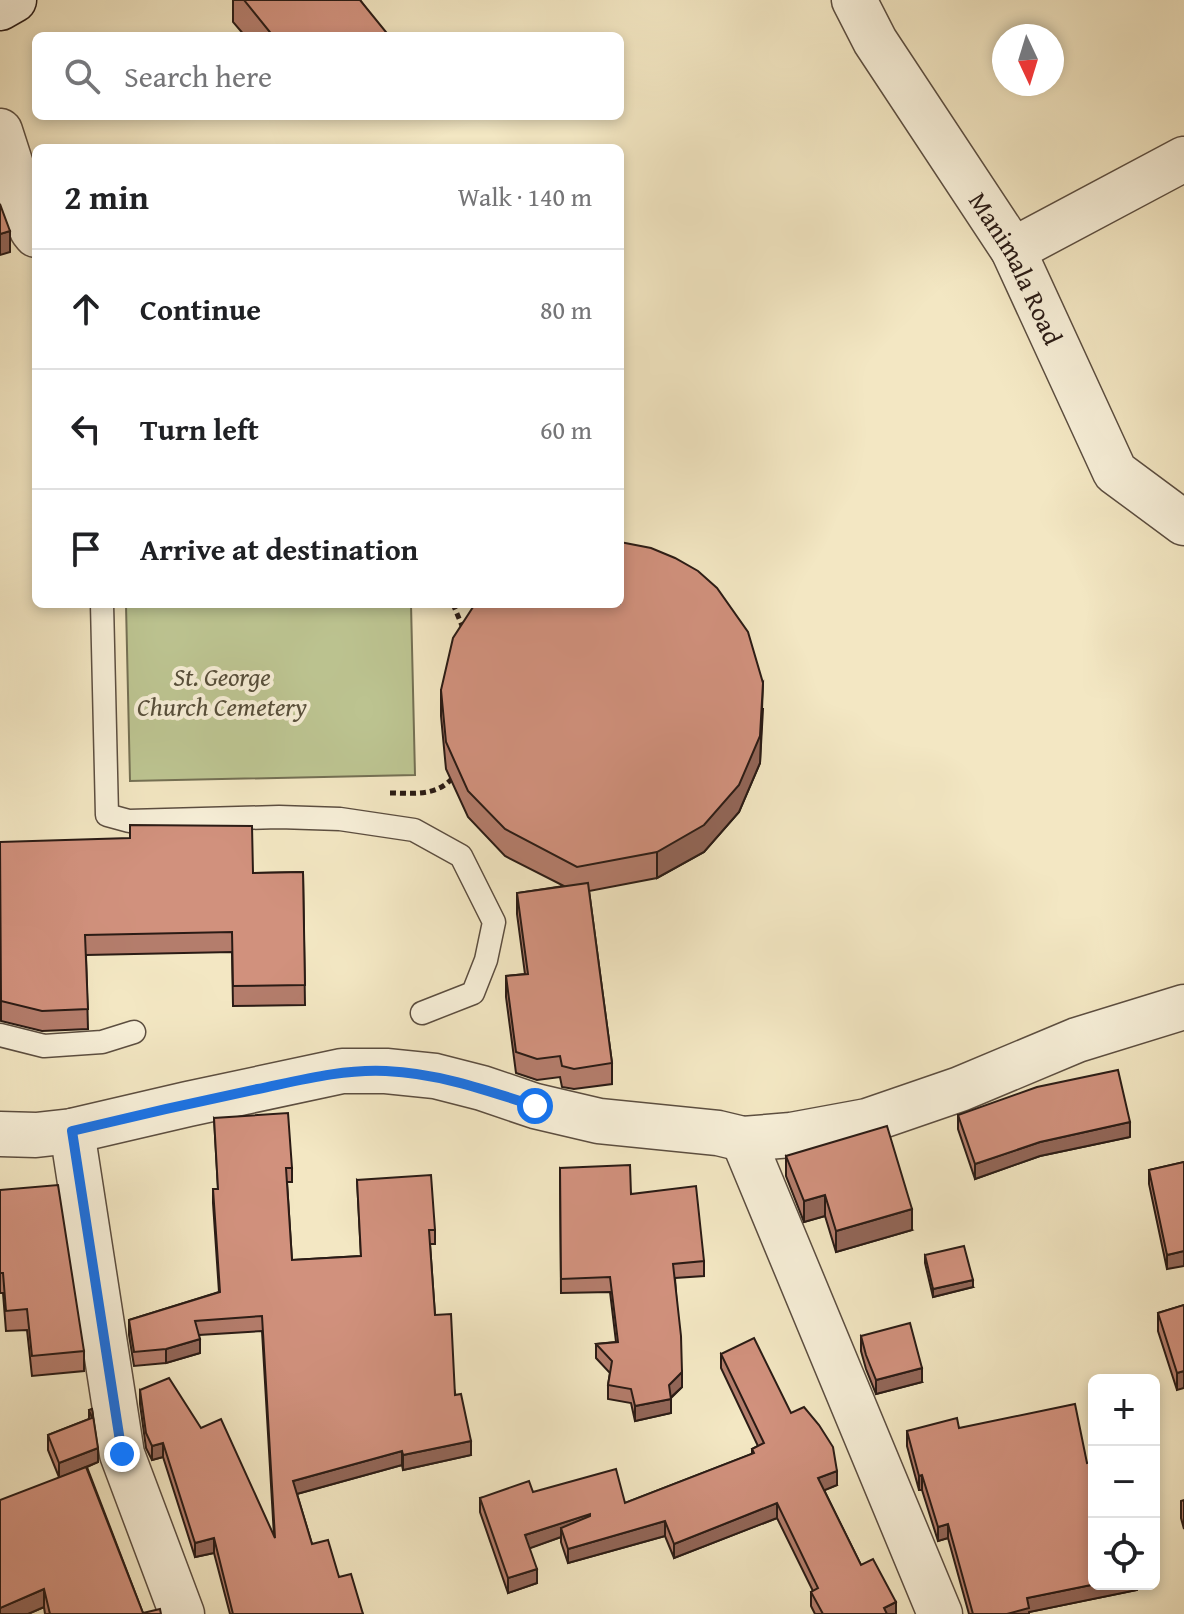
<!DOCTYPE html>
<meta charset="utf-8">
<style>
body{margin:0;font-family:"Gentium Book Plus",serif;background:#f6f6f6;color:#202124}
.controls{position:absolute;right:24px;bottom:24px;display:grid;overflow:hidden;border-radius:12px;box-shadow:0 4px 12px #0003}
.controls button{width:72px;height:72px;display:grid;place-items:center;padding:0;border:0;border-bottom:2px solid #e0e0e0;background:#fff;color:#202124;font:40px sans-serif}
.compass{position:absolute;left:992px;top:24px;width:72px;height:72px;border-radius:50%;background:#fff;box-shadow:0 4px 12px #0003;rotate:176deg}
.stop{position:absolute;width:24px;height:24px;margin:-18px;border:6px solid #1a73e8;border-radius:50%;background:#fff}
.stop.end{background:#1a73e8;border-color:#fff;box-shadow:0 2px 8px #0008}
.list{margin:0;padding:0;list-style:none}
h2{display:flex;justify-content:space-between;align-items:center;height:104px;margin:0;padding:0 32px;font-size:34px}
h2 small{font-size:26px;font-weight:400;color:#757577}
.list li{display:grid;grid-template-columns:52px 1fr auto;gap:24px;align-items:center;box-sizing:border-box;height:120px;padding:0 32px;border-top:2px solid #e0e0e0}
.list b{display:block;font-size:30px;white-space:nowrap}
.list em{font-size:26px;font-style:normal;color:#757577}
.icon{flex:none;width:44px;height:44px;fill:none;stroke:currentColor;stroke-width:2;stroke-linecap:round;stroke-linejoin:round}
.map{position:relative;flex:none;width:1184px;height:1614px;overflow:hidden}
.search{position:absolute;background:#fff;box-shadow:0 4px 12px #0003;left:32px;top:32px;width:592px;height:88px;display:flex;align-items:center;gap:20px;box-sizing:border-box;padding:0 28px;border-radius:12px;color:#757577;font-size:30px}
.panel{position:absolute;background:#fff;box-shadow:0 4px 12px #0003;left:32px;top:144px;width:592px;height:464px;border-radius:12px}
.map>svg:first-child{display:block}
</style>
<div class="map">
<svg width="1184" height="1614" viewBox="0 0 1184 1614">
<rect width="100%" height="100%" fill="#f3e7c3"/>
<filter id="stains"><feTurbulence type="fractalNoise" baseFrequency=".0025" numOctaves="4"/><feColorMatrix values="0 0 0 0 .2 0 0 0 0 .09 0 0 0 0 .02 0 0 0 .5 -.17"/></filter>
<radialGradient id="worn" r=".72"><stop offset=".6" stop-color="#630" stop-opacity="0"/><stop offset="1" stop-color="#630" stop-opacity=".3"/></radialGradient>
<path fill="#bdc592" stroke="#747054" stroke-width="2" d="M411,604L415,775L130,781L126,605Z"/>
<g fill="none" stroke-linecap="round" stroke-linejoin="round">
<g stroke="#5c4e40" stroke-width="25">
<g id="lane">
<path d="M102,604L107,815L129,821L279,817L340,819L414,830L461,856L494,922L486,960L473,993L422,1013"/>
<path d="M0,1035L44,1046L102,1042L134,1032"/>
</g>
</g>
<g stroke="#5c4e40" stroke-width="47">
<g id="street">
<path id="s1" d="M854,0L875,41L1013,250L1115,472L1184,523"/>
<path d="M0,131L32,230L36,235"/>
<path d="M1013,250L1184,159"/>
<path d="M72,1131L122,1454L182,1614"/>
<path d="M0,1134L36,1135L72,1131L188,1104L342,1071H386L435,1076L482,1088L535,1106L599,1121L718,1133L743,1139L791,1135L867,1121L960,1089L1077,1040L1184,1007"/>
<path d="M743,1139L940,1614"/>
</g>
</g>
<g stroke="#2a1b15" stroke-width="47">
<path id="secondary" d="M0,8L14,0"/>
</g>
<g stroke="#2a1b15" stroke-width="5" stroke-dasharray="6 4" stroke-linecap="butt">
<path d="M453,604L463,628"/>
<path d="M390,793C413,793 438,797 454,776"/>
</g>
<use href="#lane" stroke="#f7efd8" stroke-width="22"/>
<use href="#street" stroke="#f7efd8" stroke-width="44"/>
<use href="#secondary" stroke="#f7efd8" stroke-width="44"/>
</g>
<g fill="#b47d6c" stroke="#2a1b15" stroke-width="2">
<path d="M233,0H360L386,36H245L233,22Z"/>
<path d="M441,690L763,709L760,763L739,812L704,852L657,878L589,891L612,1063V1084L574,1089L562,1087L560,1077L537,1080L516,1073L506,997V976L525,974L517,914V893L564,886L505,856L468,817L446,769L441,716Z"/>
<path d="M0,842L253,873L303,872L305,1005L233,1006L232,952L86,955L88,1029L42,1031L1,1021Z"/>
<path d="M958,1115L1130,1137L1040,1156L975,1179L958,1129Z"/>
<path d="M214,1118L292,1168V1182H287L292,1260L361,1256L357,1180L435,1230V1244H430L435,1315L471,1455L403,1470L402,1465L297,1494L312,1544L339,1577L363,1614H230L214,1553L195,1557L163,1457L152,1460L146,1448L140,1404V1390L201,1428L274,1536L262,1331L199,1335L200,1353L166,1363L134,1366L129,1335V1320L219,1292L213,1203V1189H218Z"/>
<path d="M786,1156L912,1230L836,1252L825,1216L804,1222L786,1176Z"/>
<path d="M1184,1162L1167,1269L1149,1184V1170Z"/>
<path d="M560,1168L631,1194L704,1261V1276L675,1278L682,1387L671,1398V1413L635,1421L631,1403L608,1399V1385L610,1373L596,1358V1344L616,1342L610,1292L561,1293Z"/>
<path d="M0,1190L84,1351V1371L32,1376L27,1330L6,1331L3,1293H0Z"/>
<path d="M925,1255L973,1287L933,1297L925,1263Z"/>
<path d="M1184,1305L1177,1390L1158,1331V1313Z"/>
<path d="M861,1336L922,1382L876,1394L866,1369L861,1351Z"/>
<path d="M721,1354L791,1413L837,1485L824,1490L861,1565L896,1614H815L811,1606V1592L813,1591L777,1518L674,1558L665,1536L568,1563L561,1542V1537L529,1548L537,1583L508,1593L480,1512V1498L533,1492L625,1503L752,1454V1449L758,1446L721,1368Z"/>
<path d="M92,1409L98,1462L87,1467L143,1613L161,1614H45L44,1607L28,1614L59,1477L48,1450V1435L89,1419V1410Z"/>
<path d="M959,1428L1094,1584H1137V1590L1029,1612V1614H969L948,1538L938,1541L922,1490H919L907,1446V1431Z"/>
<path d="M1184,1500V1529L1181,1518V1501Z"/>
</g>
<g fill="#926658" stroke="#2a1b15" stroke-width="2">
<path d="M10,231V252L0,255V234Z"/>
<path d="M763,683L760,763L739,812L704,852L657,878V852Z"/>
<path d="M1130,1122V1137L1040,1156L975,1179V1164L1040,1142Z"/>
<path d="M825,1195V1216L804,1222V1201Z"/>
<path d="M912,1209V1230L836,1252V1231Z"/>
<path d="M1184,1251V1266L1167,1269V1255Z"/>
<path d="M973,1280V1287L933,1297V1289Z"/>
<path d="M200,1339V1353L166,1363V1349Z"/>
<path d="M922,1368V1382L876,1394V1380Z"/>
<path d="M1184,1371V1388L1177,1390V1373Z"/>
<path d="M682,1372V1387L669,1399V1385Z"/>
<path d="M671,1399V1413L635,1421V1406Z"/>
<path d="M471,1441V1455L403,1470V1455Z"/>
<path d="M163,1443V1457L152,1460V1446Z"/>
<path d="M98,1448V1462L59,1478V1463Z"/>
<path d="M402,1451V1465L293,1495V1481Z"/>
<path d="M837,1471V1485L818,1493V1478Z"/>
<path d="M922,1475V1490H919V1476Z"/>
<path d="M777,1503V1518L674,1558V1544Z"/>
<path d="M590,1514V1528H561V1537L525,1550V1535Z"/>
<path d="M665,1521V1536L568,1563V1549Z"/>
<path d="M948,1524V1538L938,1541V1527Z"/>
<path d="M214,1538V1553L195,1557V1543Z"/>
<path d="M537,1569V1583L508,1593V1578Z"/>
<path d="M1096,1584H1137V1590L1029,1612V1614H1007L1027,1598Z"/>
<path d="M44,1589V1607L28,1614H0V1608Z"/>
<path d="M896,1602V1614H884V1608Z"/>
</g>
<g fill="#d1917d" stroke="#2a1b15" stroke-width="2">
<path d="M244,0H360L386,32L380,36H273Z"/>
<path d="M0,204L10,231L0,234Z"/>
<path d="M620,542L651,548L675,558L698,571L717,588L748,632L763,683L760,736L739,785L704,825L657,852L577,867L505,829L468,791L446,742L441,690L453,638L475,604H620Z"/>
<path d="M130,825L252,826L253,873L303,872L305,985L233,986L232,932L85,935L88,1009L42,1011L1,1001L0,842L130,838Z"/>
<path d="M588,883L612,1063L574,1069L562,1066L560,1056L537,1059L516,1052L506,976L528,974L517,893Z"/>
<path d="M1118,1070L1130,1122L1040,1142L975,1164L958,1115L1037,1087Z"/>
<path d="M288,1113L292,1168H286L292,1260L361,1256L357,1180L431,1175L435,1230H429L435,1315L451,1314L455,1395L461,1394L471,1441L403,1455L402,1451L293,1481L312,1544L328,1540L339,1577L351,1574L363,1614H233L214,1538L195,1543L163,1443L152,1446L146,1433L140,1390L169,1378L201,1428L221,1419L275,1538L262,1316L195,1321L200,1339L166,1349L134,1352L129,1320L220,1292L213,1189H218L214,1118Z"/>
<path d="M887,1126L912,1209L836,1231L825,1195L804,1201L786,1156Z"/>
<path d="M1184,1162V1251L1167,1255L1149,1170Z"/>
<path d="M630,1165L631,1194L696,1186L704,1261L673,1264L681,1336L682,1372L669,1385L671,1399L635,1406L631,1389L608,1385L612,1361L596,1344L618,1342L610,1277L561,1279L560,1168Z"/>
<path d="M58,1185L84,1351L32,1356L27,1309L6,1311L3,1273H0V1190Z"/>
<path d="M964,1246L973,1280L933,1289L925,1255Z"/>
<path d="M1184,1305V1371L1177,1373L1158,1313Z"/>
<path d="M910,1323L922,1368L876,1380L866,1355L861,1336Z"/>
<path d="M754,1338L791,1413L804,1407L819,1425L833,1447L837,1471L818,1478L861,1565L873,1559L896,1602L884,1608L887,1614H823L811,1592L818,1588L777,1503L674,1544L665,1521L568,1549L561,1528L590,1516V1514L525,1535L537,1569L508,1578L480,1498L529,1481L533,1492L616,1469L625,1503L754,1453L752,1449L764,1443L721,1354Z"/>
<path d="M1075,1404L1087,1463L1091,1462L1094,1477V1584H1096L1027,1598L1029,1608L1007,1614H973L948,1524L938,1527L922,1475L919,1476L907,1431L957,1418L959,1428Z"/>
<path d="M92,1409L98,1448L59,1463L48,1435L92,1418L89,1410Z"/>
<path d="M86,1467L143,1613L160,1609L161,1614H50L44,1589L0,1608V1500Z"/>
</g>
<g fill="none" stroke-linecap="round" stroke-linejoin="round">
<path stroke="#1a73e8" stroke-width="10" d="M122,1454L72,1131C134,1116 196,1102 258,1089C301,1080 342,1069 386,1071C437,1073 486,1090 535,1106"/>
</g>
<g text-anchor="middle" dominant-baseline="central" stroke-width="8" stroke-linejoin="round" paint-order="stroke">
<g font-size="26" fill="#2a1b15" stroke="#f7efd8">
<text stroke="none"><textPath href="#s1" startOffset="314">Manimala Road</textPath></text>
</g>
<g font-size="26" font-style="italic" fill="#564e3a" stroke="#f7efd8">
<text x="222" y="676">St. George<tspan x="222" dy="30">Church Cemetery</tspan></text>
</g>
</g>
<rect width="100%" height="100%" filter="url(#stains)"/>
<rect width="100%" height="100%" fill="url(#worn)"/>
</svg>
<div class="controls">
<button>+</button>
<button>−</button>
<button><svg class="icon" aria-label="locate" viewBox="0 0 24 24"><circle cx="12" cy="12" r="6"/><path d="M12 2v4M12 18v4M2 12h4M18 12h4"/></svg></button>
</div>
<svg class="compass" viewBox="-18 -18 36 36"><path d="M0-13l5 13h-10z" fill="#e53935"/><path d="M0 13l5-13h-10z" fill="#757577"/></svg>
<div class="stop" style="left:535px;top:1106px"></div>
<div class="stop end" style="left:122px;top:1454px"></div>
<div class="search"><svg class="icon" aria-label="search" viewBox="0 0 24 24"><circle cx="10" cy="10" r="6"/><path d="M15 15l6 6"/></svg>Search here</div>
<section class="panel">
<h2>2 min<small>Walk · 140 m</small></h2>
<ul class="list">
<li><svg class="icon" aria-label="ahead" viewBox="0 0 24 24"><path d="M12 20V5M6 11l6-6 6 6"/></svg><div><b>Continue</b></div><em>80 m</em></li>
<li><svg class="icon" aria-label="left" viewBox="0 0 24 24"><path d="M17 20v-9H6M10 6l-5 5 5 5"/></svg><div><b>Turn left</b></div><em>60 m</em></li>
<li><svg class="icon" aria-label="arrive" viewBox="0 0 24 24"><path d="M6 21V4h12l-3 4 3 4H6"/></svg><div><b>Arrive at destination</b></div></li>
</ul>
</section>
</div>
